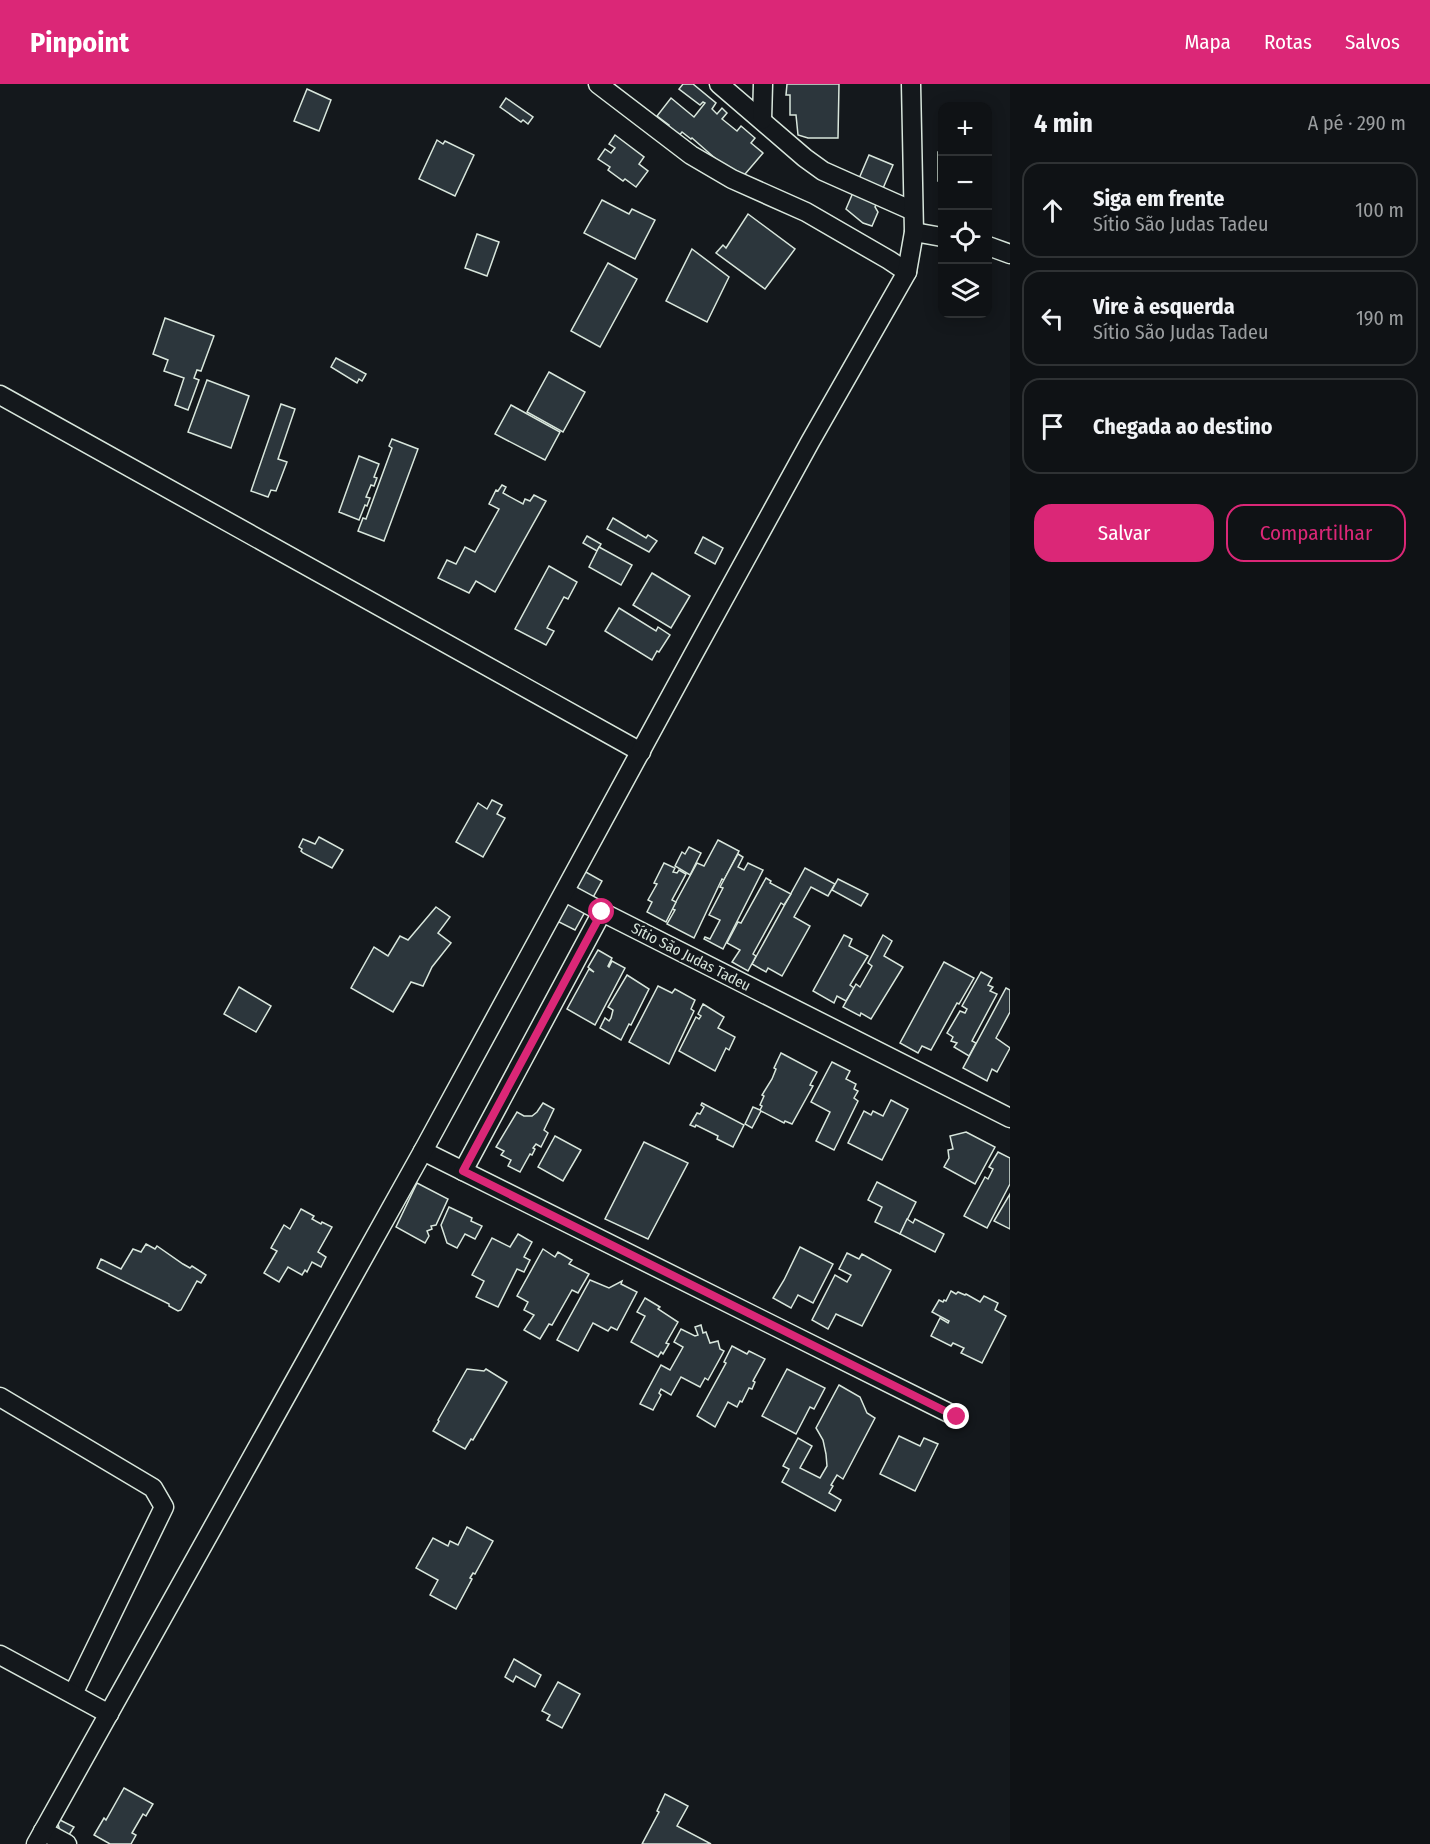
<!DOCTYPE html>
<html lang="pt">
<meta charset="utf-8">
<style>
body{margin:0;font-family:"Fira Sans Condensed",sans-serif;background:#181b1e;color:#f1f3f6}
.controls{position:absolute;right:18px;top:18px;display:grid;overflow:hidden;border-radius:12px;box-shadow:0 3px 15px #0003}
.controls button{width:54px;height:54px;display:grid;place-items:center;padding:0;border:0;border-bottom:2px solid #2f3234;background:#0f1215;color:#f1f3f6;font:30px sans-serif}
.stop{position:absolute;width:18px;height:18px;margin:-14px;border:4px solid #db2777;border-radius:50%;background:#fff}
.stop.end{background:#db2777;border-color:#fff;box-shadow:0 2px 6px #0008}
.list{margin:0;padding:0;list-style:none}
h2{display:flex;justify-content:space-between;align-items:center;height:78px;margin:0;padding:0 24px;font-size:26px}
h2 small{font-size:20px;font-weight:400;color:#9b9ea0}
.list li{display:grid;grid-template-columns:39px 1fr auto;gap:18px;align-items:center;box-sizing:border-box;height:96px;margin:0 12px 12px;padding:0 12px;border:2px solid #2f3234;border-radius:18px}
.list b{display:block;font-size:22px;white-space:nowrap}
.list p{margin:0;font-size:20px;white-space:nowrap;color:#9b9ea0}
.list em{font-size:20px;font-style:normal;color:#9b9ea0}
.actions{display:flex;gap:12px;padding:18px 24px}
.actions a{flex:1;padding:14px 0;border:2px solid #db2777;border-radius:18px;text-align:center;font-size:21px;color:#db2777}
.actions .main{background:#db2777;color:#fff}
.icon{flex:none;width:33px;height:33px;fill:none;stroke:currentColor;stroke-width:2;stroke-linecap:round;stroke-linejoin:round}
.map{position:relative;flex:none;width:1010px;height:1760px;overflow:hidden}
header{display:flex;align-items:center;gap:36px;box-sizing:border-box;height:84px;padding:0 30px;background:#db2777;color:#fff}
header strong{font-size:28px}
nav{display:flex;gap:33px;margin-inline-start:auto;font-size:21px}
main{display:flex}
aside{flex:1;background:#0f1215}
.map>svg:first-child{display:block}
</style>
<header>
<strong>Pinpoint</strong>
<nav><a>Mapa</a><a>Rotas</a><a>Salvos</a></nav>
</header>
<main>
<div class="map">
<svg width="1010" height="1760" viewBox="0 0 1010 1760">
<rect width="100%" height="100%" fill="#14181c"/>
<g fill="#2c363c" stroke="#d8e6dc" stroke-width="1.5">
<path d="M683,0H693L716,19L712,25L717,30L722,24L727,29L722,35L737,47L741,42L755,54L751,59L763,69L740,96L692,54L691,55L682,48L673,59L661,50L669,41L657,32L671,14L694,33L705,19L703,18L700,21L679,5Z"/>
<path d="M787,0H839L838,54H808L798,51L796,31H790V11H786Z"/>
<path d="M307,5L331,16L319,47L294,37Z"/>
<path d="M506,14L533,33L528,40L523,36L521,38L500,23Z"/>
<path d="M615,51L644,73L639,80L648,87L636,103L625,95L623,97L608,86L610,83L598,75L605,65L611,69L615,64L609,60Z"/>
<path d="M437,56L443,60L445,57L474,71L455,112L419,95Z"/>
<rect x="938" y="68" width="4" height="29"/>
<path d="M869,71L893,81L875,123L878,128L872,142L863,139L846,125Z"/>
<path d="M602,116L629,130L632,125L655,136L635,175L584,149Z"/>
<path d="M748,130L795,165L765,205L716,169L723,161L726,164Z"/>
<path d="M477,150L499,158L487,192L465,184Z"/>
<path d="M692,165L729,193L707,238L666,217Z"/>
<path d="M608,179L637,195L600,263L571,247Z"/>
<path d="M165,234L214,252L201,287L197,286L194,294L199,296L188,326L175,321L184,294L164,287L168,276L153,270Z"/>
<path d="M336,274L366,290L362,297L359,295L357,299L331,283Z"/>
<path d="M549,288L585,308L563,348L527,328Z"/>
<path d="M207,296L249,312L231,364L188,348Z"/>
<path d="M281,320L295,325L278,375L287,378L276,407L271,406L268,413L251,407Z"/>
<path d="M511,321L560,348L545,376L495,350Z"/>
<path d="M392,355L418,365L384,457L358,447L363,434L366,435L392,364L389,362Z"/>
<path d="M359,372L379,380L374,393L377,394L374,402L371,401L366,413L370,414L367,422L365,421L359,436L339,428Z"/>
<path d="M502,401L506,403L503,409L523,420L525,415L530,417L534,411L546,417L495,508L476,497L469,509L438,494L447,476L456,480L465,463L475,468L499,425L489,420L496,406L498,407Z"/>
<path d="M613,434L646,454L648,451L657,457L649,468L607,445Z"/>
<path d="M587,452L601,460L597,467L583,459Z"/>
<path d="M703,453L723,464L715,480L695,469Z"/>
<path d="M599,463L632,481L621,501L589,483Z"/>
<path d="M549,482L577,498L568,515L564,513L547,544L554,547L546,561L515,545Z"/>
<path d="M652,489L690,512L671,544L633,521Z"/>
<path d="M619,524L656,547L658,543L670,551L659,568L657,567L652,576L605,547Z"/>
<path d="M492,716L502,721L497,730L505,734L483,773L456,758L478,719L487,725Z"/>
<path d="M319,753L343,766L332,784L303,769L301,767L302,765L299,763L303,755L315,760Z"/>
<path d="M718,756L739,767L724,796L722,795L694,854L667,840L675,826L672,825L697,779L704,782Z"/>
<path d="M689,763L701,769L690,791L675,782L682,768L685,770Z"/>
<path d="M738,770L743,773L738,783L744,786L748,779L763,786L723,865L704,855L705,853L710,855L720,836L709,831L723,804L720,803Z"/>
<path d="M664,779L675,784L673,788L677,789L679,786L686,790L672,816L676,818L666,838L647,828L652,818L648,816L657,800L654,799Z"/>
<path d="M805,784L835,800L828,812L811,803L794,833L810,842L782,892L768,884L766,888L752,880Z"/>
<path d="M584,787L602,797L575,846L557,837Z"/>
<path d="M766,794L771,797L770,799L791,810L784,821L781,819L753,870L756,872L748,887L732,878L740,866L727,859L738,838L741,839Z"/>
<path d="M838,795L868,810L861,822L832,806Z"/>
<path d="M436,823L450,833L438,849L451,859L432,883L423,902L411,898L393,928L351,904L374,863L388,872L400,852L408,856Z"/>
<path d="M844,851L852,855L849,862L868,872L850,901L854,904L846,917L837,912L834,919L813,907Z"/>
<path d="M883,851L892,857L884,872L903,883L871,935L861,929L860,932L843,923L856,900L860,903L872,882L868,879Z"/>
<path d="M598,866L612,874L608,882L609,883L612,877L625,884L595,941L567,925L589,885L594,888L588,883Z"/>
<path d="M944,878L974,894L959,920L957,919L931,966L922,962L918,969L900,959Z"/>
<path d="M981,888L992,894L988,901L993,903L990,907L997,910L972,957L976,959L969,972L954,963L957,959L951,957L953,953L947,949L960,927L965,929L967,925L962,922Z"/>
<path d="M627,891L649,905L631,941L629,940L621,956L600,944L605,934L609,937L611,934L613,926L608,923Z"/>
<path d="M658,902L672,909L675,905L695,916L691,925L694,927L669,980L629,958Z"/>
<path d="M239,903L271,922L256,948L224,930Z"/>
<path d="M1006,904L1010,906V928L996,954L1010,964L997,988L992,985L987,997L963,984Z"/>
<path d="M703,920L724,933L718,944L735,953L729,966L726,964L715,987L679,967L696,933L699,935L701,932L698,930Z"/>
<path d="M781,969L817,988L810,1001L813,1002L792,1040L785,1037L784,1039L761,1027L752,1044L745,1040L753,1023L760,1026L762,1022L760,1021L764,1012L762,1011L772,995L776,985L774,984Z"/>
<path d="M832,978L850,987L846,995L856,1000L854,1005L858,1007L854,1014L858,1017L834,1066L816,1057L830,1028L811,1018Z"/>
<path d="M891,1016L908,1025L882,1076L848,1059L864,1027L871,1031L873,1027L883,1032Z"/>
<path d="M543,1019L554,1025L544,1046L548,1049L541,1063L536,1060L533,1064L535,1065L532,1071L530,1070L520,1088L508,1082L511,1076L501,1071L504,1067L496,1063L517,1028L524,1032H532L537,1028Z"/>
<path d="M702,1019L744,1041L733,1063L717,1055L718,1052L696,1041L695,1043L690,1041L697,1029L700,1030L704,1023L701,1021Z"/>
<path d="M966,1048L995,1063L975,1100L944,1083L949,1074L948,1066L953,1065L950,1052Z"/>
<path d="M555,1052L581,1066L563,1097L538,1083Z"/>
<path d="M644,1058L688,1079L648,1155L605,1135Z"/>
<path d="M998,1068L1010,1074V1100L987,1144L964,1132L985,1093L988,1095L993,1085L989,1083Z"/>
<path d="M877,1098L916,1118L900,1150L875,1138L882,1123L868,1116Z"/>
<path d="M417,1099L448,1115L436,1141L431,1142L432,1145L427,1147L429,1152L425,1159L396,1143Z"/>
<path d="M1010,1110V1145L994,1137Z"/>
<path d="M449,1123L472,1134L471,1137L482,1142L475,1155L465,1150L457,1164L447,1159L441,1141Z"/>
<path d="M301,1125L314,1132L312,1135L321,1140L322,1138L332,1143L318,1168L326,1173L321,1183L312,1178L307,1188L305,1186L302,1191L288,1183L279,1198L264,1189L277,1167L271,1164L284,1141L290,1145Z"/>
<path d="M907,1135L913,1139L915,1135L944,1150L935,1168L900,1150Z"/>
<path d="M518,1150L532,1158L524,1173L530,1176L524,1188L517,1185L498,1223L476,1213L484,1197L472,1191L492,1154L510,1163Z"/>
<path d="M146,1160L155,1165L157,1162L183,1180L190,1184L192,1182L206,1191L201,1199L197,1197L181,1226L178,1227L169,1222V1220L97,1184L101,1175L121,1185L133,1165L141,1168Z"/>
<path d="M800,1163L833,1180L813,1219L798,1211L791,1224L773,1214L784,1196Z"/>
<path d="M543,1165L555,1173L558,1168L570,1175L572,1176L569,1180L589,1190L578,1209L572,1206L552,1241L549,1240L540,1255L524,1246L534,1231L524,1226L528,1218L517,1212Z"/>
<path d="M847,1169L859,1175L862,1170L891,1186L862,1242L836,1230L828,1245L812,1236L835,1191L847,1198L851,1191L839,1185Z"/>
<path d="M590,1196L609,1204L622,1197L621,1200L637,1208L617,1246L611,1243L608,1247L593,1239L578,1267L557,1256Z"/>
<path d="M951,1207L956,1210L958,1208L965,1211L966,1210L980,1218L984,1212L998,1219L995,1226L1006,1232L982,1279L961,1269L964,1264L953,1259L951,1262L931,1252L940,1234L948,1239L949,1237L932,1228L939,1216L943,1218L944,1216L946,1217Z"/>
<path d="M645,1214L660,1223L658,1225L678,1238L666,1259L669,1260L663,1270L661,1268L658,1273L631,1258L645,1232L637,1228Z"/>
<path d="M701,1241L703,1249L706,1248L710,1259L718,1257L720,1265L724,1267L708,1296L705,1294L700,1303L681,1293L671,1311L661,1305L659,1309L661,1311L653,1326L640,1320L661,1281L670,1286L683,1263L674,1258L681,1245L695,1252L698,1251L695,1243Z"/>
<path d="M732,1262L747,1270L749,1267L765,1275L753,1297L755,1298L752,1305L749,1304L742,1318L740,1317L737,1323L728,1318L715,1343L697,1332L726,1279L724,1278Z"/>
<path d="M467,1285L484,1287L486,1285L507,1298L473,1356L471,1355L465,1365L433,1347L439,1337L438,1336Z"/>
<path d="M787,1285L825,1304L814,1325L810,1323L796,1350L762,1332Z"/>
<path d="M839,1301L860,1313L867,1329L875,1334L843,1395L837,1391L831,1401L833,1402L829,1409L841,1416L835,1427L782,1398L789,1385L783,1382L798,1354L812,1362L800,1384L820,1394L827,1382L826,1370L823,1356L816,1344Z"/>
<path d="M899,1352L920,1362L924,1354L938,1360L915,1407L880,1390Z"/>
<path d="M467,1443L493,1457L475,1490L473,1489L470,1494L472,1495L456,1525L430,1511L438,1496L416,1484L433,1454L448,1462L450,1457L458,1461Z"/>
<path d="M514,1575L541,1591L535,1603L516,1592L513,1598L505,1593Z"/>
<path d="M558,1598L580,1610L562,1644L547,1636L550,1631L542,1627Z"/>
<path d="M124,1704L153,1720L146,1732L143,1730L132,1749L136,1751L131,1760H110L94,1751L104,1734L106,1736Z"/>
<path d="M665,1710L688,1722L677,1742L711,1760H642L659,1728L657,1727Z"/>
<path d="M58,1735L74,1743L67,1754L61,1750L57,1737Z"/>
</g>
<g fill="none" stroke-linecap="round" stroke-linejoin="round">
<g stroke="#d8e6dc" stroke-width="21">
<g id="street">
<path d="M598,0L691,71L732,95L806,128L889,176L907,188"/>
<path d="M719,0L805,74L823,87L913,127"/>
<path d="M762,36L763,0"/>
<path d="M914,148L942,153"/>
<path d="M988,162L1010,170"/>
<path d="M0,311L641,668"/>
<path d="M565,808L602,828"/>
<path d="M423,1067L957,1333"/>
<path d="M463,1087L602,828L1010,1034"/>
<path d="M0,1313L153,1404L164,1423L73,1610"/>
<path d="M0,1571L109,1630"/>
<path d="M43,1747L67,1760"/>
<path d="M36,1760L423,1067L693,571L810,358L907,188L914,148L911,0"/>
</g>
</g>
<use href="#street" stroke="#14181c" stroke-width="18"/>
</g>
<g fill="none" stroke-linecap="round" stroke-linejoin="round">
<path stroke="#db2777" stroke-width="8" d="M602,828L463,1087L957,1333"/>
</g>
<g text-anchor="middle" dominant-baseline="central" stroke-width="4.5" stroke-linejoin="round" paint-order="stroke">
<g font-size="15" fill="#d8e6dc" stroke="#14181c">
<text transform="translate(691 873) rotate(27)">Sítio São Judas Tadeu</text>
</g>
</g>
</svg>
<div class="controls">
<button>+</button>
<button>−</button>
<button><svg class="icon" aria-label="locate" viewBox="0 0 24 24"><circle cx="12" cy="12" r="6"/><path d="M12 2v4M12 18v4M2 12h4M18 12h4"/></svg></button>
<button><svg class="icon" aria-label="layers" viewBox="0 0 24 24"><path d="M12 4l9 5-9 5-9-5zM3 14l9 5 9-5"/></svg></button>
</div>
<div class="stop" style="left:602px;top:828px"></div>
<div class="stop end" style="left:957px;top:1333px"></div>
</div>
<aside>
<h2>4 min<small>A pé · 290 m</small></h2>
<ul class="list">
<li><svg class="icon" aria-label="ahead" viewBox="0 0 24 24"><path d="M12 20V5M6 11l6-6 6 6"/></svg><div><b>Siga em frente</b><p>Sítio São Judas Tadeu</p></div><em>100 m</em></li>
<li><svg class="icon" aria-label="left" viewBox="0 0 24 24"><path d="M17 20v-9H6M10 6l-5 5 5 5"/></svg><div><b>Vire à esquerda</b><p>Sítio São Judas Tadeu</p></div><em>190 m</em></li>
<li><svg class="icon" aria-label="arrive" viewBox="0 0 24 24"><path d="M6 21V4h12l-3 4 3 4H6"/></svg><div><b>Chegada ao destino</b></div></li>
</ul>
<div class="actions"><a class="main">Salvar</a><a>Compartilhar</a></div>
</aside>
</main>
